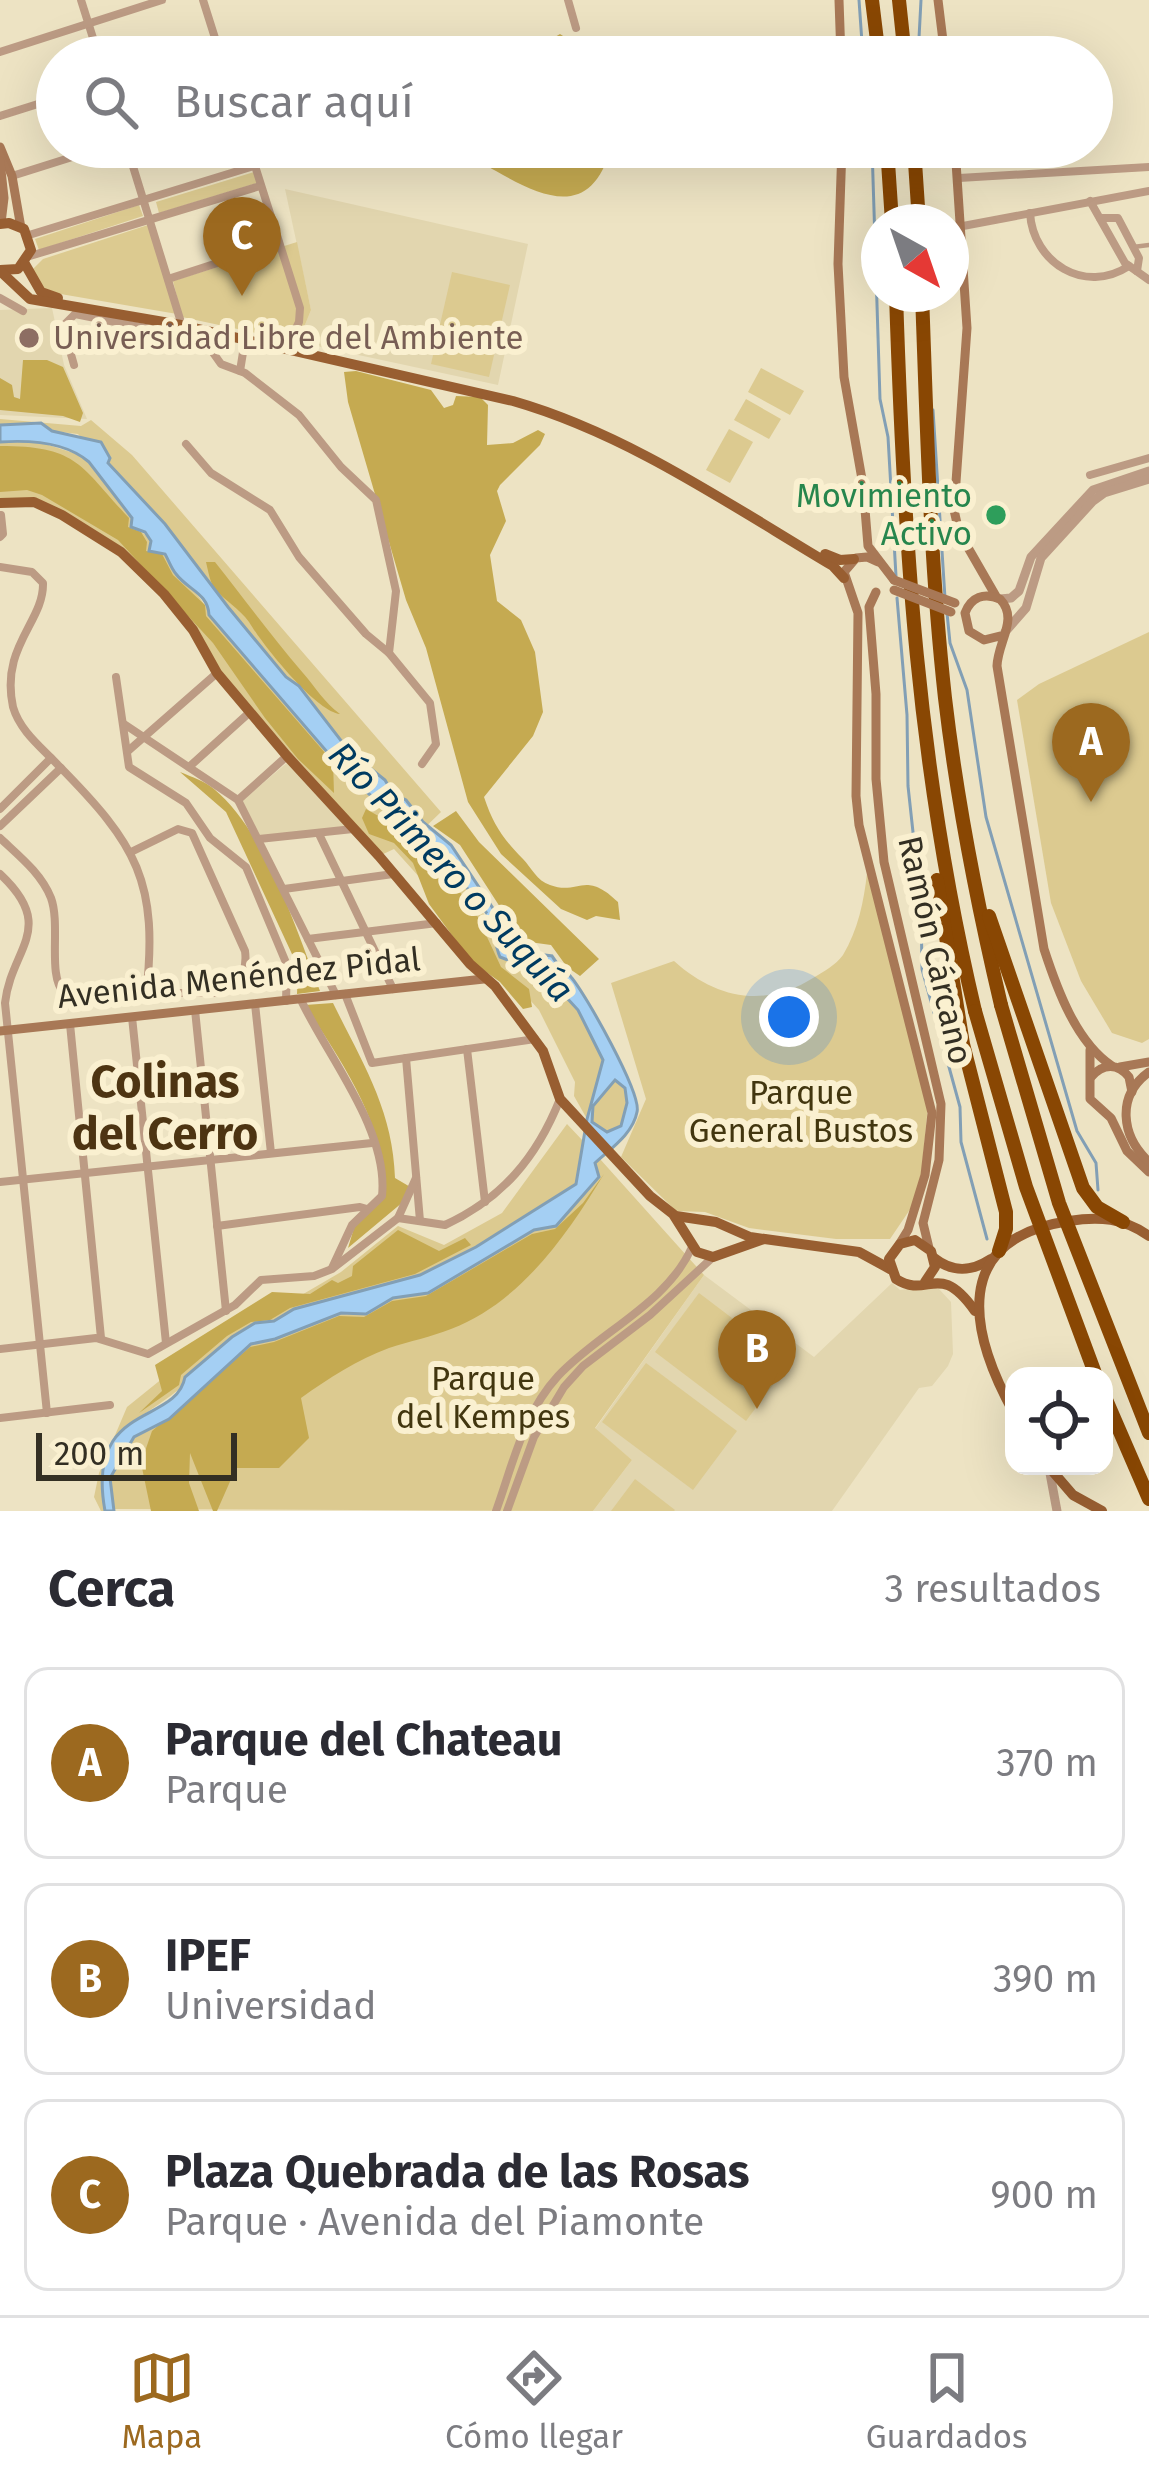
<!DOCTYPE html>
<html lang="es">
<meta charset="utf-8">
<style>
body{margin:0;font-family:"Fira Sans",sans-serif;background:#f7f7f7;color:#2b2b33}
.controls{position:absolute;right:36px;bottom:36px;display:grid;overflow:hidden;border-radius:24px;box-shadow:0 12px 48px #0002}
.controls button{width:108px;height:108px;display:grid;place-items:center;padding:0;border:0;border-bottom:3px solid #e1e1e2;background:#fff;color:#2b2b33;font:60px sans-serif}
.compass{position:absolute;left:861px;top:204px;width:108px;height:108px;border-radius:50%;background:#fff;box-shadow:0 12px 48px #0002;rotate:140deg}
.scale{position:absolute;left:36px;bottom:30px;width:201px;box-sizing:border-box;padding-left:12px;border:6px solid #332f23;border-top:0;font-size:33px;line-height:42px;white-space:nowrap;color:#332f23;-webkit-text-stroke:9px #faf0d0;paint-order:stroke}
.you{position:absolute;left:789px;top:1017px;width:42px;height:42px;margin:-30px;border:9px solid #fff;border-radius:50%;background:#1a73e8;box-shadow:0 0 0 18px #1a73e833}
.badge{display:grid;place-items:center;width:78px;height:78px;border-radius:50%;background:#9c691f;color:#fff;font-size:39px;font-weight:700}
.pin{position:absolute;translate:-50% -99px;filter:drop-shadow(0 3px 6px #0008)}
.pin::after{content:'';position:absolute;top:63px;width:42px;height:36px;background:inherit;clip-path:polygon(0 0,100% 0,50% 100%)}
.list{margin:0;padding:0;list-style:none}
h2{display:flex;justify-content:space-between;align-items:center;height:156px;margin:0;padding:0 48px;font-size:51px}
h2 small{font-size:39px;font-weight:400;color:#7c7c81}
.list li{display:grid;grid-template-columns:78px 1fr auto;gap:36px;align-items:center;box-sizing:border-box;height:192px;margin:0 24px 24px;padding:0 24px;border:3px solid #e1e1e2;border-radius:24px}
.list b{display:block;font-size:45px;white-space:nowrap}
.list p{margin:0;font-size:39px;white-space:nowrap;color:#7c7c81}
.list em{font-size:39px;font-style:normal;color:#7c7c81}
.icon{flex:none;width:66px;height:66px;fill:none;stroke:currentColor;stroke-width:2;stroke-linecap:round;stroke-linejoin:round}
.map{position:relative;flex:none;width:1149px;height:1511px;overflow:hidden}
.search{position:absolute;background:#fff;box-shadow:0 12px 48px #0002;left:36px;right:36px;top:36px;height:132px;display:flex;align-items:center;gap:30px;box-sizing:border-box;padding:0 42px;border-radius:66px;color:#7c7c81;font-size:45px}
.sheet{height:804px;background:#fff}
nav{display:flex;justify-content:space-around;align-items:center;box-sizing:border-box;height:168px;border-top:3px solid #e1e1e2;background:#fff;font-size:33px;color:#7c7c81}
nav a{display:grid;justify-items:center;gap:6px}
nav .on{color:#9c691f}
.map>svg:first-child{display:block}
</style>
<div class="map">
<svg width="1149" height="1511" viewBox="0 0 1149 1511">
<rect width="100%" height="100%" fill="#ede3c3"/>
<g fill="#e2d6af">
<path d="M285,189L528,244L498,385L298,342L311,310Z"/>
<path d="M52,308L64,365L87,419L0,415V310Z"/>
<path d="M288,762L346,827L259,837L242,801Z"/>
<path d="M704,1275L814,1357L892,1283L900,1290L929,1286L939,1289L951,1302L953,1354L948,1366L932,1386L919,1388L832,1511H593L632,1460L595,1429Z"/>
</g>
<g fill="#dcca90">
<path d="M254,172L257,183L159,213L156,202Z"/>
<path d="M139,205L143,216L39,250L35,239Z"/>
<path d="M148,225L177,314L49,292L38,283L33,269L43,259Z"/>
<path d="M297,242L311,310L298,342L182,317L173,281Z"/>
<path d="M452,272L510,285L489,377L431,364Z"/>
<path d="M761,368L804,391L790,415L748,392Z"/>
<path d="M746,399L781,419L769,439L734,420Z"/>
<path d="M0,419L81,426L91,420L132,455L441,812L416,836L453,867L459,881L472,890L483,913L521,968L545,974L578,1010L591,1032L603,1061L587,1119L574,1096L575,1082L539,1010L394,849L379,856L217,673L193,630L128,558L41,504L0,503V442H39L83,456L132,518V527C165,540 205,608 228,637C264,681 306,726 343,770C363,794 390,811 412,833L425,825L385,780L349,751L299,686L286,677L228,607L165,524L78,434L0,425Z"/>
<path d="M729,429L753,442L730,483L706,470Z"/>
<path d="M1149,632V1039L1142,1043L1112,1033L1081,981L1051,903L1017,700L1039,684Z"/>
<path d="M867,873L928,1105L921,1178L911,1208L890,1239H836L749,1228L705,1212L676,1211L621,1157L646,1099L611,983L674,961C715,998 764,1009 813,978C823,972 836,965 843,955C858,930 864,901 867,873Z"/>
<path d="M615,1079L625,1088L627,1103L621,1127L608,1132L592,1122L593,1106Z"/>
<path d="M567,1124L584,1142L576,1184L476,1247L420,1275L294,1309L274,1321L255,1323L232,1337L185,1376L183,1386C132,1429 90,1429 105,1511H101L94,1497L99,1473L127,1407L220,1332L293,1300L341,1272L398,1226L444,1245L502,1213Z"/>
<path d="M600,1159L704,1275L595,1428L632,1460L593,1511L112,1509L110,1478L134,1437L169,1419L251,1344L275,1339L341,1313L366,1314L393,1298L428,1293L534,1230L556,1226L599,1178L595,1164Z"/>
<path d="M699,1293L790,1362L746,1421L655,1352Z"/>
<path d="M646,1363L737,1431L693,1490L602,1422Z"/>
<path d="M635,1479L675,1510L674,1511H611Z"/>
</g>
<g fill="#c5aa51">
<path d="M560,34L595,57H435L444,47L530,52Z"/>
<path d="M414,147H611C592,218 546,200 496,171C486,166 474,156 463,153C449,150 430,153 416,153Z"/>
<path d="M23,360H47L63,367L83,413L80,422L63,416L0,410V378L12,385L14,397L20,399Z"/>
<path d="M356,371L431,390L444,408L453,405L456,396L480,397L488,405L487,445L513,443L538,430L545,434L540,445L500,485L497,491L506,521L490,555L497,601L521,620L535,652L543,712L533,736L484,797C493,824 503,839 523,859C531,867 537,881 550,885C579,896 584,869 618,902L620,920L596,916L587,920L561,909L501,854L468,802L426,648L406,600L348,402L344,372Z"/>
<path d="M0,446C79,446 80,466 129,518L128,527L141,532L147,542L146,551L162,554L173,575L205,605L206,616L333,762L334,793L298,759L265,718L213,643L118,540L42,495L27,490L0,492Z"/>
<path d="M206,562H215C245,600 272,637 303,673C316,688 324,702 340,714C316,712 262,644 249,622C240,609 224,600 215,589C210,583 208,570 206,562Z"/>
<path d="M180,772C192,777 205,781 214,789C266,832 296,929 320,991L297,994L298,967L226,812Z"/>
<path d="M366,809L389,822L397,837C411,841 436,870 442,883L458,890L474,909L501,967L529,989L532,1007L523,1009L500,982L471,961L429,904L413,863L394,843L369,834L362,818Z"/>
<path d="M456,811L479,842L599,959L580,976L567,967L551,945L522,941L460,845L433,826Z"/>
<path d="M333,1003C362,1062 393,1110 395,1178L412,1188L403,1202L348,1248L354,1228L385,1196C387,1126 341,1061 305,1005Z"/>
<path d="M604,1174C567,1235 521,1302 451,1329C431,1337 410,1341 389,1348C357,1360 329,1378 301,1398L309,1438L279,1468H236L217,1511H213L190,1453L189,1483L199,1511H151L141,1463L152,1431L250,1347L274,1342L339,1316L364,1317L392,1301L426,1296L532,1234L555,1229L583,1203Z"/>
<path d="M398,1230L439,1251L465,1238L471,1245L415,1274L290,1308L270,1320L251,1322L227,1336L181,1375L179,1385L139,1413L162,1391L155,1365L272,1292L310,1294L332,1280L338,1283L352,1276L353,1266Z"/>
</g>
<path fill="#a4cff3" stroke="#829fb5" stroke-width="3" fill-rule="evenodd" d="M41,423L52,431L101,442L110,458L108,463L165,524L228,607L286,677L299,686L349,751L385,780L393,794L406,800L423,822L451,845L522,952L552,956C558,967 564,968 571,977C585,993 642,1094 637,1112C633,1134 610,1149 595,1163L599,1177L556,1226L534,1230L428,1293L393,1298L366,1314L341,1313L275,1339L251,1344L169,1419L134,1437L110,1478L114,1511H105C85,1401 176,1426 185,1377L232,1337L255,1323L274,1321L294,1309L420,1275L476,1247L576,1184L587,1119L603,1060L578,1010L545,974L500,957C495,946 496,938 493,927C486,903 461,887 453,867L347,775L209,615C208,593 188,590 176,574C171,568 169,561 165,554L149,551L151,541L145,532L131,527L132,518L89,462C66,442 29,440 0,442V425ZM615,1080L625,1088L627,1103L621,1126L607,1132L592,1122L593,1106Z"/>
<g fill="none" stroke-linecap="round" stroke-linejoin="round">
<g stroke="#829fb5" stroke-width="3">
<path d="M859,0L863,57"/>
<path d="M918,57L921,0"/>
<path d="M872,147L880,399L888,437L896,576"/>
<path d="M933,410L945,598"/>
<path d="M897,598L907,715L908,786L921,906L922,969L960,1107L961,1142L987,1239"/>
<path d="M947,613L950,643L967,690L986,817L1077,1131L1096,1163L1098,1190"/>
</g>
<path stroke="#a4cff3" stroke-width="12" d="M492,917L544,963"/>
<path stroke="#bc9b84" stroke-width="4.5" d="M1133,247L1149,245"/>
<g stroke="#bc9b84" stroke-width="8">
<path d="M81,0L99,57"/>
<path d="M203,0L221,57"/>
<path d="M568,0L576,28"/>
<path d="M0,52L162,0"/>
<path d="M196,57L219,50"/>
<path d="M0,116L57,98"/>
<path d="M127,147L180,319"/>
<path d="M249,147L300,308L299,322L289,343"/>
<path d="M12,176L104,147"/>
<path d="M959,178L1149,167"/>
<path d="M1090,201L1125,263L1149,280"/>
<path d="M1030,213C1033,263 1085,295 1129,266"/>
<path d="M1100,218H1118L1139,258L1137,271"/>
<path d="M963,226L1149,191"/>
<path d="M29,235L254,166"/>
<path d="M30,256L260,186"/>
<path d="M168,279L279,243"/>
<path d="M0,298L23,311"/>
<path d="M74,365L63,326L75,314L196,338L209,347L221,364L245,373L299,415L341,467L376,500L396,591L389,653L430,703L436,744L422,764"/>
<path d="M240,371L245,340"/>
<path d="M186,444L211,473L270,510L299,557L366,634L389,653"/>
<path d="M1090,475L1149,458"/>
<path d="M0,537L3,534L1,515"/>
<path d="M0,567L32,572L43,583C44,622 0,646 13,707C20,731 41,747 58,765C137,845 159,881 146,996"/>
<path d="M116,677L129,767L186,803L210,838L246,867L287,965L286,1001"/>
<path d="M124,724L238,800L336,995"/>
<path d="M128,751L217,673"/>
<path d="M189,767L250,712"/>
<path d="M238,800L287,756"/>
<path d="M0,809L51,758"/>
<path d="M0,826L61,768"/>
<path d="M319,834L393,989"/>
<path d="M0,838C19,856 41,873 51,898C61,925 47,976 64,993H215C237,987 248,973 245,951L192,833L178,829L131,852"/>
<path d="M259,839L353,829"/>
<path d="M0,874C58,928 11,948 5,1003L47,1413"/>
<path d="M284,889L393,874"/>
<path d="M308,939L437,923"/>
<path d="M345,994L372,1063L535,1039"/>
<path d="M301,1000C327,1056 389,1130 382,1196L352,1225L332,1268"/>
<path d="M255,1004L271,1153"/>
<path d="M195,1010L226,1311"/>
<path d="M132,1017L166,1343"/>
<path d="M70,1024L101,1338"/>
<path d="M467,1049L485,1202"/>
<path d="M406,1058L420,1221"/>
<path d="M0,1182L372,1143"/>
<path d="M398,1218L445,1225C502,1199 537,1157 560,1099"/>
<path d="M217,1226L360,1207L367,1209"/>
<path d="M0,1349L96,1338L148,1354L235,1305L261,1280L314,1276L332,1269L398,1218L416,1178"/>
<path d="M0,1418L110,1405"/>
<path d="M496,1511C513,1464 523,1414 558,1376C599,1332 667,1304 692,1247"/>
<path d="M507,1511L534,1437L564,1387L583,1366L650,1315L712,1258"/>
</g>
<g stroke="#bc9b84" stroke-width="9">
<path d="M1000,599L1011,598L1019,591L1031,557L1093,490L1149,471"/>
<path d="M1005,632L1026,608L1041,558L1093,501L1104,493L1149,479"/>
<path d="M1049,1468L1057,1511"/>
</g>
<g stroke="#a87856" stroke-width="9">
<path d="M839,0L841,57"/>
<path d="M938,0L945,57"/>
<path d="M0,147L12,176L21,228"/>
<path d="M842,147L838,264L844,377L863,485L868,546L894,580"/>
<path d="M955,147L967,328L954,510L959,532L997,598"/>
<path d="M0,161L4,198L1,223"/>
<path d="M878,562L867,557L856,558L844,572L858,613L856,796L859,825L932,1113L925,1175L908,1230L900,1243"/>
<path d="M876,592L869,607L876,694V779L884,862L941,1104L939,1160L923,1223L929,1248"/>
<path d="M1000,636L984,640L969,631L965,613C971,597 984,592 1000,599C1019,619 998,641 997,666L1044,949C1057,989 1076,1042 1112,1066"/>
<path d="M0,1031L484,979"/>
<path d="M1090,1050V1099L1111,1118L1127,1151L1149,1172"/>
<path d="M1120,1067L1149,1062"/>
<path d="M1149,1072C1116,1096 1121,1136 1149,1162"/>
<path d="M1091,1077C1103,1063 1118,1063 1129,1077L1132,1092"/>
</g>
<g stroke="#985e31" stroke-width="10">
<path d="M0,224L9,223L24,229L31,250L18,269L0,270"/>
<path d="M25,264L41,292L58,298"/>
<path d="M0,271L30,299L181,325L513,401C628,434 730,505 833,566L844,578"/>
<path d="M0,503L34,502L62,515L121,552L164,594L193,630L217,673L287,756L379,856L470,964L495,986L543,1051L560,1099L650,1196L673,1214L697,1252L713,1257L764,1239"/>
<path d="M825,554L840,560L854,559"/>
<path d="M676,1216L716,1222L750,1237L859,1252L890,1269"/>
<path d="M934,1258C953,1273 971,1272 991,1259"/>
<path d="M925,1282L935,1267L931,1251L915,1240L900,1244L889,1259L896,1279C929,1300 938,1259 975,1311"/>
<path d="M1014,1413C969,1332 950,1239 1069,1221C1099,1216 1124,1218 1149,1236"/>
<path d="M1048,1466L1073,1495L1102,1511"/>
</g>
<g stroke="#894703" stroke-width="14">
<path d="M872,0L879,57"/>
<path d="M899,0L905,57"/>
<path d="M887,147L892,222"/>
<path d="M914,147L919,222"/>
<path d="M896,294C904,543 917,767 975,1011"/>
<path d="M922,294C927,429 930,563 945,698C957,801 977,903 1001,1005"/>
<path d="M937,880L963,1044L1006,1212V1229L999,1251"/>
<path d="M989,916L1083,1188L1097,1207L1123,1222"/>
<path d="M1104,1395L1149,1499"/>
</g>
<g stroke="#a87856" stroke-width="9">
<path d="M894,580L955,603"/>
<path d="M894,590L951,612"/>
</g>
<g stroke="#894703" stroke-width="14">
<path d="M1001,1005L1059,1203L1149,1433"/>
<path d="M975,1011L1026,1187L1096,1376"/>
</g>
</g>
<circle fill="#8d6e63" stroke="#faf0d0" stroke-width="4.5" cx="29" cy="338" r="12"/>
<circle fill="#2e9e5b" stroke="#faf0d0" stroke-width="4.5" cx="996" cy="515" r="12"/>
<g text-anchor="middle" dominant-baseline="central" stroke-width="12" stroke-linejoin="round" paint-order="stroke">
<g font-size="33" fill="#785e54" stroke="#faf0d0" text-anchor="start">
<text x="53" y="338">Universidad Libre del Ambiente</text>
</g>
<g font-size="33" fill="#27864d" stroke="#faf0d0" text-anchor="end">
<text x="972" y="496">Movimiento<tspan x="972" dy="38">Activo</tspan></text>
</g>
<g font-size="33" fill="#332f23" stroke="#faf0d0">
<text transform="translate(935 950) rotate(77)">Ramón Cárcano</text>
<text transform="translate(239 978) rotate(-6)">Avenida Menéndez Pidal</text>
</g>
<g font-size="33" fill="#42360f" stroke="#faf0d0">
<text x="801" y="1093">Parque<tspan x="801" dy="38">General Bustos</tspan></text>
<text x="483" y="1379">Parque<tspan x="483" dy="38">del Kempes</tspan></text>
</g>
<g font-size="36" font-style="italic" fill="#003b61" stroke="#faf0d0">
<text transform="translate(451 872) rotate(47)">Río Primero o Suquía</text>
</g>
<g font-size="45" font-weight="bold" fill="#4d3412" stroke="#faf0d0">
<text x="165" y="1082">Colinas<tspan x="165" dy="52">del Cerro</tspan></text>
</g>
</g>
</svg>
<div class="controls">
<button><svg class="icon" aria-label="locate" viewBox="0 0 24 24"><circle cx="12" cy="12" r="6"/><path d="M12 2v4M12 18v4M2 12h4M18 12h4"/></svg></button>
</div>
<svg class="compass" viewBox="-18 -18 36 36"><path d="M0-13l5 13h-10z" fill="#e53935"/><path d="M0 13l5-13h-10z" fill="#7c7c81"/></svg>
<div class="scale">200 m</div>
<div class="you"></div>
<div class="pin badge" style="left:1091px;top:802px">A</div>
<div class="pin badge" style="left:757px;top:1409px">B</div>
<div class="pin badge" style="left:242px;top:296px">C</div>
<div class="search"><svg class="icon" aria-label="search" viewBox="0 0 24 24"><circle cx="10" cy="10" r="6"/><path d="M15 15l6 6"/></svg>Buscar aquí</div>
</div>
<section class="sheet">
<h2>Cerca<small>3 resultados</small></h2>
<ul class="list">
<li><span class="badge">A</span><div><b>Parque del Chateau</b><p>Parque</p></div><em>370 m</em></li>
<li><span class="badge">B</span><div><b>IPEF</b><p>Universidad</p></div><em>390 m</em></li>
<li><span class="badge">C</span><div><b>Plaza Quebrada de las Rosas</b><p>Parque · Avenida del Piamonte</p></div><em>900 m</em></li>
</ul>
</section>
<nav>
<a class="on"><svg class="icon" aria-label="map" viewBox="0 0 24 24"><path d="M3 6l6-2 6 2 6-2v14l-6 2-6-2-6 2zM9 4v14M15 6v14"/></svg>Mapa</a>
<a><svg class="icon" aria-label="directions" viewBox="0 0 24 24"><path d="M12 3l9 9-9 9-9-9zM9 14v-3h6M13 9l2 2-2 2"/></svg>Cómo llegar</a>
<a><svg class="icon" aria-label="saved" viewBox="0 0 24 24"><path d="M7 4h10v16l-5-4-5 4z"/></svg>Guardados</a>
</nav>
